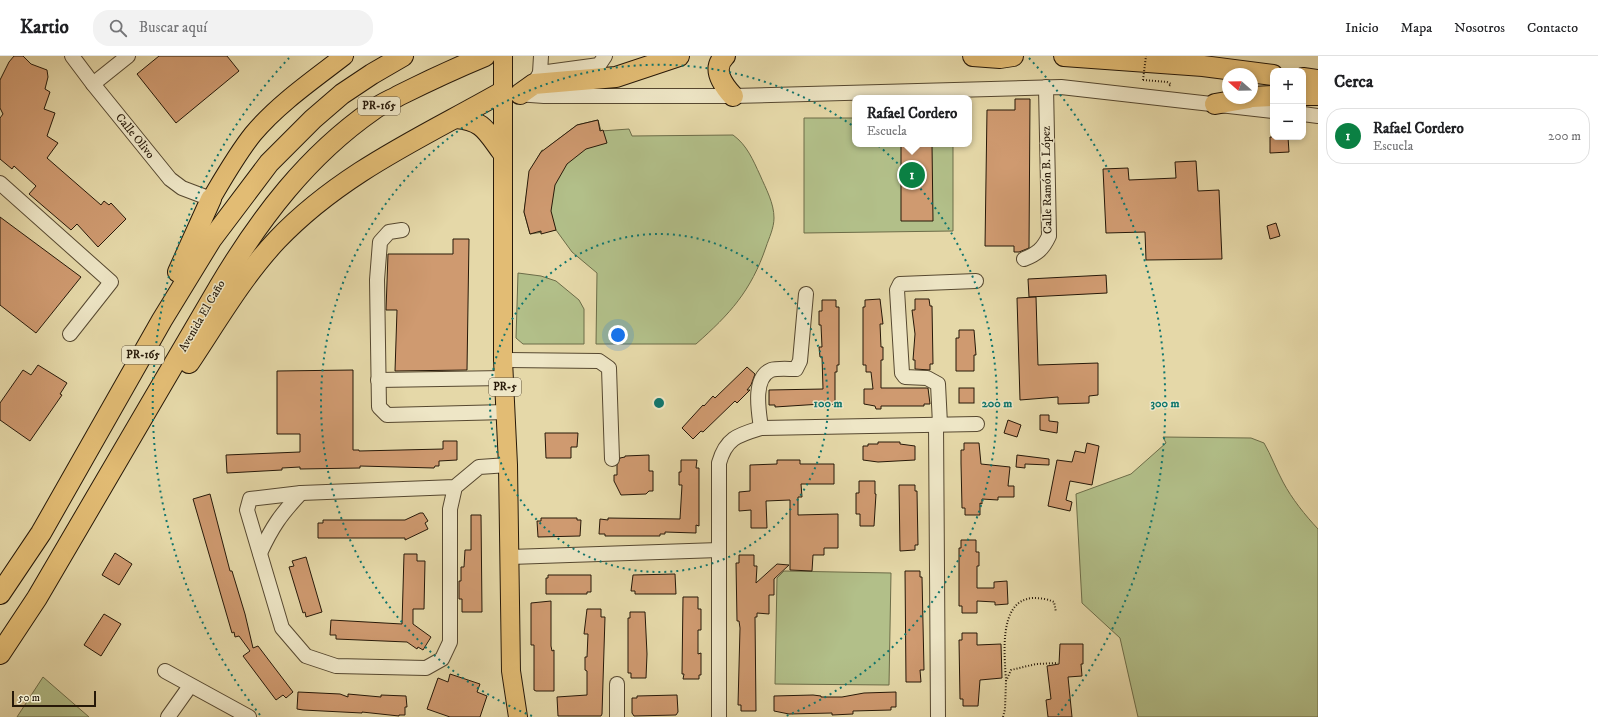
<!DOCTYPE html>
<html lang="es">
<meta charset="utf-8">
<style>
body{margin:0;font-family:"IM FELL DW Pica",serif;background:#f2f2f2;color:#202124}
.controls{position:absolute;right:12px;top:12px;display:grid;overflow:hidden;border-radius:8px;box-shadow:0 2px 6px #0003}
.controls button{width:36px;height:36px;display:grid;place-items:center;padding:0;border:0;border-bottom:1px solid #e0e0e0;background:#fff;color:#202124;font:20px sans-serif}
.compass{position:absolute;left:1222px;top:12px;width:36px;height:36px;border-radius:50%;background:#fff;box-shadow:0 2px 6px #0003;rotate:290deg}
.scale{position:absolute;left:12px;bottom:10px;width:84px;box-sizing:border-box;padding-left:4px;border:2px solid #261808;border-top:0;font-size:11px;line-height:14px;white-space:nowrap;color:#261808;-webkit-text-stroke:3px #eee6c6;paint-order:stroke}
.you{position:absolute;left:618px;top:279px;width:14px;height:14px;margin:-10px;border:3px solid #fff;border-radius:50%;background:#1a73e8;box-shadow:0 0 0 6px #1a73e833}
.badge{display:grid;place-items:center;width:26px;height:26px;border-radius:50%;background:#0b8043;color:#fff;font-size:13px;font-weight:700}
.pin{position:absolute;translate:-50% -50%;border:2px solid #fff;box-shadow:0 1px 4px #0006}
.popup{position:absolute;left:852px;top:39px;width:120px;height:52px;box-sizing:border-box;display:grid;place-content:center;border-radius:8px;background:#fff;filter:drop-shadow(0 1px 3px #0005);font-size:13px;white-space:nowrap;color:#757577}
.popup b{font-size:15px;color:#202124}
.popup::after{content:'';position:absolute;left:50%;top:100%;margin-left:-8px;border:8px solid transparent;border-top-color:#fff}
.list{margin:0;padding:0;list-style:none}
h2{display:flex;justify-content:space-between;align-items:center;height:52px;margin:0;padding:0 16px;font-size:17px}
h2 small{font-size:13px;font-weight:400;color:#757577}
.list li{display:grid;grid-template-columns:26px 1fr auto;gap:12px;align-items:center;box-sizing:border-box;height:56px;margin:0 8px 8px;padding:0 8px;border:1px solid #e0e0e0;border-radius:16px}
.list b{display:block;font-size:15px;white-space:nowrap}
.list p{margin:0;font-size:13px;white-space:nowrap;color:#757577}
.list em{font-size:13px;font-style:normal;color:#757577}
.icon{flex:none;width:22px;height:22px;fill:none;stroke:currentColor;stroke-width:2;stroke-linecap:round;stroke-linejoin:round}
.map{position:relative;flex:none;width:1318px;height:661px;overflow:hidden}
header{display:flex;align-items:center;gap:24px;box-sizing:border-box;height:56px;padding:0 20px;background:#fff;border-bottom:1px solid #e0e0e0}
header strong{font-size:19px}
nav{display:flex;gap:22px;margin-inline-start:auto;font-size:14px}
.search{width:280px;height:36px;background:#f2f2f2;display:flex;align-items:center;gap:10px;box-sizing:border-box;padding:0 14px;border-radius:16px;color:#757577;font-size:15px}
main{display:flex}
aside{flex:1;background:#fff}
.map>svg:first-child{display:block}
</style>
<header>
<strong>Kartio</strong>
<div class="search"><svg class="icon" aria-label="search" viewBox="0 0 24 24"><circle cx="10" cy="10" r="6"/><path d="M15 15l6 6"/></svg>Buscar aquí</div>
<nav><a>Inicio</a><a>Mapa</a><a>Nosotros</a><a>Contacto</a></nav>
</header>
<main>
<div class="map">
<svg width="1318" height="661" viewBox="0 0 1318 661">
<rect width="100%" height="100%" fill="#e5d8a8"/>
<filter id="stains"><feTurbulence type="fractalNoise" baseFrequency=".005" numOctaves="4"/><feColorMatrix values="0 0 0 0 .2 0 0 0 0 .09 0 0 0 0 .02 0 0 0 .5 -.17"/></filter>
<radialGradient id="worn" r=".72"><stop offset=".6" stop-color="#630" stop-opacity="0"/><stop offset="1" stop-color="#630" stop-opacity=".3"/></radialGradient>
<g fill="#b2bf89" stroke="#6c6c48">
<path d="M804,62H855V88H953V175L804,177Z"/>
<path d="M598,64L601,75L629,73L632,80L733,79C747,89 753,104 760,119C766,133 774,147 774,162C774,172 769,182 766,191C751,235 730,258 696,288H596L597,217L572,196L556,174L530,178L524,156L530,115L542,94L545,95L548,91L577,69Z"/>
<path d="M518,217L541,220L556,225L579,244L584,253V288H523L516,282Z"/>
<path d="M1163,381L1251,382L1264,387C1271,399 1276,413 1283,426C1292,443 1305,459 1318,473V661H1138L1120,582L1082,547L1076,438L1131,418L1166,387Z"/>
<path d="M784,515L891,517L889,629L775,628L777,522Z"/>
<path d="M43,621L89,661H17Z"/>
</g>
<g fill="#cf9a70" stroke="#261808">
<path d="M14,0H23L31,8L47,14L48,21L45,33L50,36L44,53L55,57L47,80L58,87L47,102L101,149L104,145L109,149L111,147L126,163L98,191L77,168L71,174L29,138L36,130L14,110L12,113L0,103V62L3,58L0,52V24L9,6Z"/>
<path d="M159,0H227L239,15L176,67L137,18Z"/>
<path d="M1015,43H1030L1029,192L1019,196H1014V190H985L987,54H1015Z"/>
<path d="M598,64L600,75L603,74L607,87L586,93L567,108L555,129L551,155L556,174L541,178V175L530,178L524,156L529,115L541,96L577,69Z"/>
<path d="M1270,81H1288L1289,96L1270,97Z"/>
<path d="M901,88H932L933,165H901Z"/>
<path d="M1196,105L1198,135L1219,134L1222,203L1146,204L1145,176L1106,177L1103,113L1128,112L1129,124L1176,122L1175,106Z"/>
<path d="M0,161L81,221L36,277L0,249Z"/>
<path d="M1276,167L1280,180L1270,183L1267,170Z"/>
<path d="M453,183H469L467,314L395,315L397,254H386L388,198H453Z"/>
<path d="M1106,219L1107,237L1029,241L1028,223Z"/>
<path d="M1036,241L1038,309L1098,307V339L1089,340V347L1058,348V341L1020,344L1017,242Z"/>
<path d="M880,243L883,268H880L881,291H883V304H881V332H928L930,348H924V350H881V353H876L875,350L864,348V333H873L871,316H866V309H863V251H865V244Z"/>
<path d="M915,243H929L930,250H932L933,308H930V314L915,313V304H913L915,278L912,254H915Z"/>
<path d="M822,244H836V251H839V309H837V316H835V348L829,349L830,351H821V348L775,351V349H769V334L823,333L822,301H820L819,291H822L821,269H819V255H822Z"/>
<path d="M959,274H974L976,299H974V315H956V282H959Z"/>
<path d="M38,309L67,327L60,338L62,339L30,385L0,364V347L23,314L31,319Z"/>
<path d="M747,311L755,318L751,329L747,334H750L737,347L735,345L703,376L701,375L693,383L682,372L703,349L704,350L713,340L715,342Z"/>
<path d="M353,314V394H359V395L443,393V385H457V404L439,405V410H435L434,412L360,410V412L300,413V411L282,412V414L227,417L226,399L300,396V378H277V315Z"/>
<rect x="959" y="332" width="15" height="15"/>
<path d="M1040,359H1049V365L1058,366L1057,377L1040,374Z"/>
<path d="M1008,364L1021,369L1017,381L1004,377Z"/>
<path d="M545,377H578L577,391H571V402H546Z"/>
<path d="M878,386H900V388L915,390V404L878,406L863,404V390H868V388H878Z"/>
<path d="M964,387H979L981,408L1010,411L1008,430H1014V441H998V444L982,443V448L980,447V459H965V452H962L961,407V394H964Z"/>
<path d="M1087,387L1099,390L1092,429L1070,425L1066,444L1072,446L1070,455L1048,450L1057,404L1072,406L1075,395L1085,397Z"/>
<path d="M649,399V415H653V435H649L646,438L621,439L614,425V419H617V409L620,402L625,401V400Z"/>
<path d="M1017,399L1049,403V409L1025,408V412L1016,411Z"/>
<path d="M681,404H697L696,412H699V470L696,469V477L665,476V478H660V480H605V478H599L600,463L608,464V462L680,463L682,429H679V416H681Z"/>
<path d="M777,404H800V408H834V428H801L802,441H798V459L838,458V492H824V499H813L812,515L790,514V444L766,445L767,472H751V454L739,455V436L750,435V409L777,408Z"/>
<path d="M859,425H875V438H876L874,470H860V458H856V437H859Z"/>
<path d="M899,429H915V435H917L918,489H915V494L900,495Z"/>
<path d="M210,438L230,515H232L245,558L253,592L258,590L293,636L286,642L283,639L276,644L243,600L250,595L239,580L235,581L234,576L232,577L193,443Z"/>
<path d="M420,457H423L428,465L425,467L428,473L405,484V482H318V467H323V464H405Z"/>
<path d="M471,459H481L482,556H462V543H459V525H461V511H464L465,494H471Z"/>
<path d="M541,462H577V464H581L580,480L538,481L537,465H541Z"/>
<path d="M961,484H976V496H979V510H977V532H994V526L1007,525L1008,548L995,549V546L977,545V557H962V550H959V492H961Z"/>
<path d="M115,497L132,508L119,529L102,519Z"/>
<path d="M404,498H417V505H425L424,553H413V568L431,581L423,594L418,591L417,593L407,586L336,583V579H330L331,564L402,568Z"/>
<path d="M739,499H754V510H757L756,527L777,508L789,509L774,523V539H769V558L757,557V561H755L756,655H741V649H738L740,572L739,565H737L736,507H739Z"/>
<path d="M306,501L322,556L306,561L305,556L303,557L289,511L294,510L292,505Z"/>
<path d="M905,515H920V521H922L924,614H920L921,626H906Z"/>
<path d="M675,518L676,538H635V535H631L633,519Z"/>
<path d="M548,519H591V536H587V538H546V522H548Z"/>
<path d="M683,541H698V553H701V574H698V598L701,597V619H699V623H683L684,618H682Z"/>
<path d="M551,545V590L552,595L554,594V635H536L534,634V589H531V547Z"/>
<path d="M587,553H601V561H605L602,658L601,660H558L557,641L587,639V615L585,614V601H587L588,578H584Z"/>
<path d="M630,556H645L647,598L646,622H631V617H628V562H630Z"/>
<path d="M104,558L121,568L101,600L84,589Z"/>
<path d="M962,577H977V589L1001,588L1002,622L980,624L978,650H963V643H960L959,584H962Z"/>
<path d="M1060,588H1083V608H1081L1082,620L1068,621L1072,661H1048L1046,644L1051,643L1047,610L1059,608Z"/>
<path d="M450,618L480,628L477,636L487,640L480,661H450L427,653L438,622L448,626Z"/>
<path d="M298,636L340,638L348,641V638L381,641V639L406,640L407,651H405V659H399V660L362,656V657L303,654L297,653Z"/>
<path d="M896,636V651H891V654L853,655V658L832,659V657L789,658L774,655V640L813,639L821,640V641H842L864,637Z"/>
<path d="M677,639L678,656L676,659L634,660L632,657V642H637V640Z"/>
</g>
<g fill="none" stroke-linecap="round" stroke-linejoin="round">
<g stroke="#564830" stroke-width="16">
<g id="minor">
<path d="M72,0L93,28L170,123L182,132L211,143"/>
<path d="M540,17L599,9L605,0"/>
<path d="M536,24L540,17L541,0"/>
<path d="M93,28L128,0"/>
<path d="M517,38L544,40H733L1061,31L1273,55"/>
<path d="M1303,58L1318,60"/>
<path d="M0,127L111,226L70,278"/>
<path d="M402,174L389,176L380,186L377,224L379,351L387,359L506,356"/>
<path d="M1024,203C1037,198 1043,193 1049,180L1046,31"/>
<path d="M503,304L599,305L609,312L612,403"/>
<path d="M378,324L504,322"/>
<path d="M936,368L938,661"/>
<path d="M940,368L938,328L927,322L905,321L902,317L897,234L900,228L976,225"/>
<path d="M761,372C759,357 752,322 771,314C777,312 788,313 796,313L800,305L806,238"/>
<path d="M455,431L301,437L250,443L247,454L282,572L306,600L336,610L426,612L442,603L450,586V453L455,431L479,411L508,409"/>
<path d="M260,497C272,471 281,458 301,437"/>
<path d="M510,501L719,494"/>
<path d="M165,615L249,661"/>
<path d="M617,628V661"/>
<path d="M168,661L190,630"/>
<path d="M719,661V407C726,382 738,379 761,372L977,368"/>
</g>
</g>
<g stroke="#261808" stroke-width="20">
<g id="major">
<path d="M503,0V304L508,409L511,615L518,661"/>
<path d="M211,143C224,121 237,98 253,78C278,48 313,24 344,0"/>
</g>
</g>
<g stroke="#261808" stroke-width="22">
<g id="highway">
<path d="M725,0C711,13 723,29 733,40"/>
<path d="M973,0L1000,2L1013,0"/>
<path d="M1064,0L1203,10L1273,19"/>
<path d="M1303,22L1318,24"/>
<path d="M520,38L534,28L616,21L679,0"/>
<path d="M1303,39H1318"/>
<path d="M1252,41L1273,40"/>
<path d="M1215,48L1249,42"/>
<path d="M456,62C483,64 487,76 502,96"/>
<path d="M178,216L211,143"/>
<path d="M189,307C217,265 243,220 277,184C342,116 423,81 502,36"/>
<path d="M0,538L41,477L162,264L211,184L269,107L313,63L342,38L372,18L403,0"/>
<path d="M0,598L37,542L219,231C260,162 307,100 373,54C381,48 391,44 400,39C428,25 456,12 485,0"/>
</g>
</g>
<g stroke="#261808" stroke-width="2" stroke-dasharray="1 2" stroke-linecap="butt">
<path d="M1143,24L1167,26L1171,28L1169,30"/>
<path d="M1006,625C1005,602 997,544 1033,542C1040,542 1048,543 1054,546L1056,556"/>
<path d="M1003,661L1005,653L1006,625L1011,614L1036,608L1058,607"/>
</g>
<use href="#minor" stroke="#eee6c6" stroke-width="14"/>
<use href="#major" stroke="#e2bc74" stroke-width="18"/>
<use href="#highway" stroke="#e2bc74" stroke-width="20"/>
<path stroke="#261808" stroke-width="2" stroke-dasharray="1 2" stroke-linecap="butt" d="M1143,24L1146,0"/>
</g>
<g fill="none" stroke="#0f766e" stroke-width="2" stroke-dasharray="2 4">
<circle cx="659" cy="347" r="169"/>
<path d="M532 660A338 338 0 1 1 786 660"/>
<path d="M260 659A506 506 0 0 1 289 2M1029 2A506 506 0 0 1 1058 659"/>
</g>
<g text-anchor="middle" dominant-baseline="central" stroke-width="3" stroke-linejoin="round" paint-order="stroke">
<g fill="#eee6c6" stroke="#625641" stroke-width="1">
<rect x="358" y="41" width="42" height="18" rx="3"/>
<rect x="122" y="290" width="42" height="18" rx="3"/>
<rect x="489" y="322" width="32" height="18" rx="3"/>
</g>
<g font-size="11" font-weight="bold" fill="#261808">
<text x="379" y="50">PR-165</text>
<text x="143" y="299">PR-165</text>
<text x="505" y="331">PR-5</text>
</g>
<g font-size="12" fill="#261808" stroke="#eee6c6">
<text transform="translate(135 80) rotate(51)">Calle Olivo</text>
<text transform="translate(1047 124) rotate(-91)">Calle Ramón B. López</text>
<text transform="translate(202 260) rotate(-60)">Avenida El Caño</text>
</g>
</g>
<circle cx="659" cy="347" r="6" fill="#0f766e" stroke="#eee6c6" stroke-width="2"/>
<g font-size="12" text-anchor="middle" font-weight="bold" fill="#0f766e" stroke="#eee6c6" stroke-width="3" stroke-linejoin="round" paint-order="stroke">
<text x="828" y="351">100 m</text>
<text x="997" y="351">200 m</text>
<text x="1165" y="351">300 m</text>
</g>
<rect width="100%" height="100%" filter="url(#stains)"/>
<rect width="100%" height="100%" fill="url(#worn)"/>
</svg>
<div class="controls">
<button>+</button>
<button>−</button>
</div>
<svg class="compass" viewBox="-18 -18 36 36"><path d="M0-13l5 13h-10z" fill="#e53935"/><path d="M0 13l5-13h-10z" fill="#757577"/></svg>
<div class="scale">50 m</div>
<div class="you"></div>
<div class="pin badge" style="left:912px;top:119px">1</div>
<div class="popup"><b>Rafael Cordero</b>Escuela</div>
</div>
<aside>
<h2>Cerca<small></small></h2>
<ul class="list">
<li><span class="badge">1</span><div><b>Rafael Cordero</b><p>Escuela</p></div><em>200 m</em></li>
</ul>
</aside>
</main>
